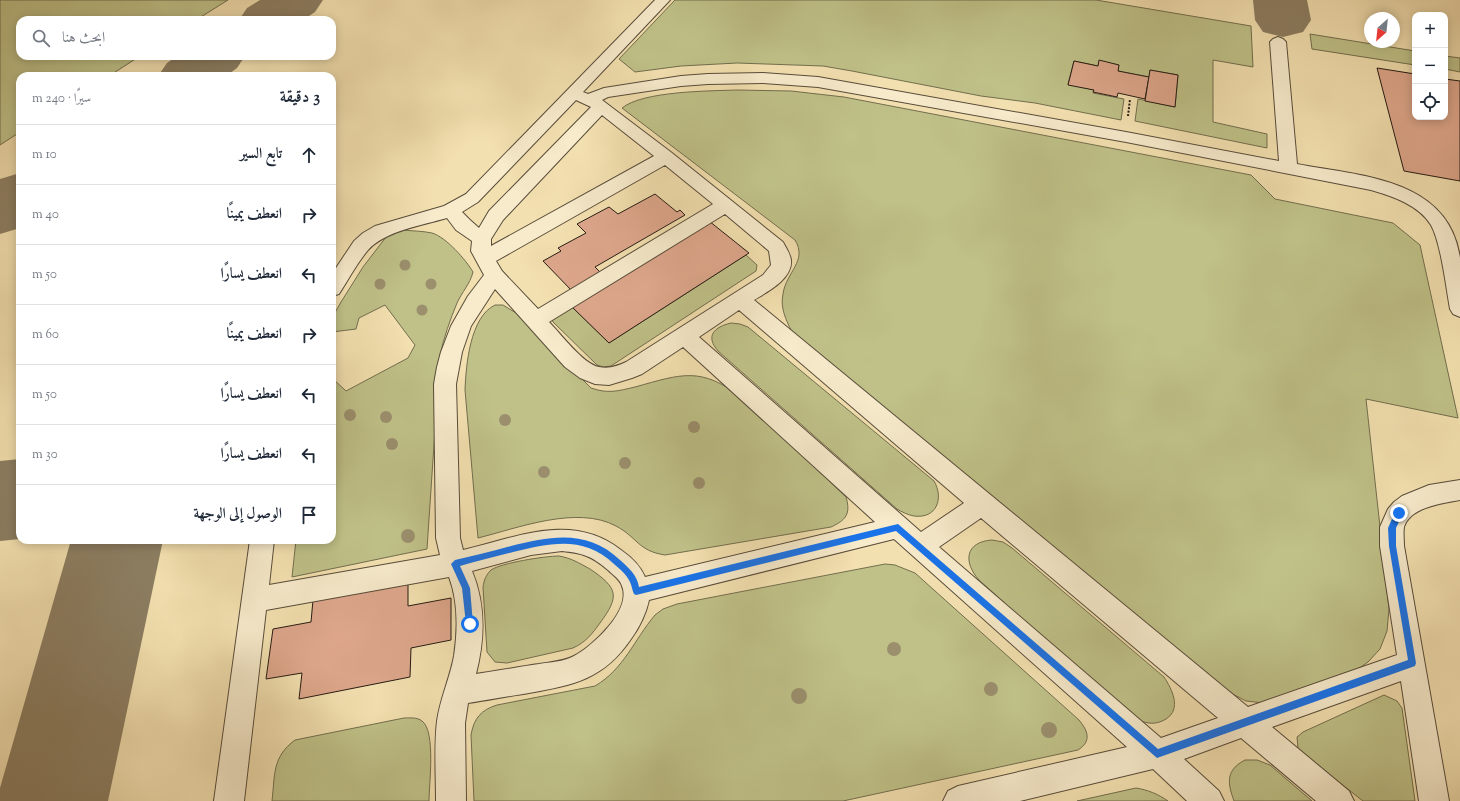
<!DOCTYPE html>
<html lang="ar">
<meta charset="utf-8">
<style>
body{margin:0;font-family:"Sorts Mill Goudy",Amiri,serif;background:#f6f6f7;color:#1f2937;direction:rtl}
.controls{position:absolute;right:12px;top:12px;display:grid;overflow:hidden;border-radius:8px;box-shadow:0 2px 10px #0003}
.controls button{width:36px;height:36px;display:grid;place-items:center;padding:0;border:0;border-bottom:1px solid #e0e1e3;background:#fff;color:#1f2937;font:20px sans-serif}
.compass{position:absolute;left:1364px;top:12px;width:36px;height:36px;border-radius:50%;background:#fff;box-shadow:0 2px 10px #0003;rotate:207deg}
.stop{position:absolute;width:12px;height:12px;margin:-9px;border:3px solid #1a73e8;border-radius:50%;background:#fff}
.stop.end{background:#1a73e8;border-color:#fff;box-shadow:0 1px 4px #0008}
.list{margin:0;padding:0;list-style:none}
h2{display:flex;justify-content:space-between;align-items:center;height:52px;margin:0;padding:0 16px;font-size:17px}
h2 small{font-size:13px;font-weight:400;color:#747a83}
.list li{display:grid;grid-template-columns:26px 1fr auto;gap:12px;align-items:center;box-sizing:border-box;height:60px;padding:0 16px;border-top:1px solid #e0e1e3}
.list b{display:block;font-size:15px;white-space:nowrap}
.list em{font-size:13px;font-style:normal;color:#747a83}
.icon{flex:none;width:22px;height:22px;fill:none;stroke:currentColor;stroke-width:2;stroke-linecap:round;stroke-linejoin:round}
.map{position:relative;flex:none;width:1460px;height:801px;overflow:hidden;direction:ltr}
.search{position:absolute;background:#fff;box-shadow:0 2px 10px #0003;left:16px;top:16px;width:320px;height:44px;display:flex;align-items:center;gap:10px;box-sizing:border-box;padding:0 14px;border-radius:12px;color:#747a83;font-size:15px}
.panel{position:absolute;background:#fff;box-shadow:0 2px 10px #0003;left:16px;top:72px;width:320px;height:472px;border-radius:12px;direction:rtl}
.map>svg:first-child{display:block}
</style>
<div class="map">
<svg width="1460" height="801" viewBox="0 0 1460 801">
<rect width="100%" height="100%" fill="#f3e0b0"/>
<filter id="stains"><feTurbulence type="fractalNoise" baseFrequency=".005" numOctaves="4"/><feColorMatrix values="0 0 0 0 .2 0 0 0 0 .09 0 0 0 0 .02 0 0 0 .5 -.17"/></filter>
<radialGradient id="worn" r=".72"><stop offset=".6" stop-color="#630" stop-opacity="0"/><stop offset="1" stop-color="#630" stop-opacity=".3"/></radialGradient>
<g fill="#bfc188" stroke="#726e4e">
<path d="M0,0H228L196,20H20V56H140L109,76H20V132L0,145Z"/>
<path d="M675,0H1096L1251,26L1253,67L1213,60V122L1267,134V148L1135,121L1138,99L1175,107L1178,75L1150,70L1149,77L1118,71L1119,65L1099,61L1098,66L1074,61L1068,84L1094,90L1093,93L1124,99L1121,120L1035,103L981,96L852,71L823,66L737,63L681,66L635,72L619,59Z"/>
<path d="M1310,34L1415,51V65L1312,49Z"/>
<path d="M1445,56L1460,58V72L1445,69Z"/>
<path d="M737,90L791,91L844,97L1251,175L1275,199L1393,223L1420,245L1458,418L1366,399L1389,609L1387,631L1380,649L1368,662L1351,674L1264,703L1246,701L1225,690L792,332C786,320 780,308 783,294C786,272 808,261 795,240L622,108C643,91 709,91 737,90Z"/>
<path d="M403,230C412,231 423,231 432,233C446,237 466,260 473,272C470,284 462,292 457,303C450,320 444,337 440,355L427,549L292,577L296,540H332V378L346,391L408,358L415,345L385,305L359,318L356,329L332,332V318L341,302L363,267L386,237L391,233Z"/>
<path d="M746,255L757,265L756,271L611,366L604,367L597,365L553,322L552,320L570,305L609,343Z"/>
<path d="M495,305H503L516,313L591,388C608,394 618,391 635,387C682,374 701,366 742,398L846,497C851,514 846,520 831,527L665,555C638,551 637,537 616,526C577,505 518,528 478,538L465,390C466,365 470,317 495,305Z"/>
<path d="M731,323L740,324L748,327L934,481C944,498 937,519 914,516C908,515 902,512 897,509L718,351C705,336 714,327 731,323Z"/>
<path d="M992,540L1003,542L1012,548L1164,677C1172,689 1182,709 1166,719C1161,722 1155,724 1149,723C1140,722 1133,717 1126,712L979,580C963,562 965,542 992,540Z"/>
<path d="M559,556C571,558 579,563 590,569C618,588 620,596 600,623C592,634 586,642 573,648L507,663L495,662L487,652L483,587C484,580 486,575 491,570C501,563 545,556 559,556Z"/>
<path d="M885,564L895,565L915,573L1079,720C1088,731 1092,741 1078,750L843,801H474L471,735C474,718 481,710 497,705L595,686C624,669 634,640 655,615L663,609L677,604Z"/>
<path d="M1384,695L1397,701L1402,708L1415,801H1363L1303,754L1298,748L1297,737L1303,732Z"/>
<path d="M404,718C410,718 417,717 422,721C436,731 429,784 429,801H272C275,775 272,757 295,740Z"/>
<path d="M1245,760H1257L1270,765L1312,801H1234C1227,782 1226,770 1245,760Z"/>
<path d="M1136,788C1148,790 1158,794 1168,801H1077Z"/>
</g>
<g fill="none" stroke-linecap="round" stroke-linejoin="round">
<g fill="#8c7e62" fill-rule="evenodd">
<path d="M260,0H323L315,12L303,20H239L247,8Z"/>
<path d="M1253,0H1307L1311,20L1303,32L1283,37L1263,32L1255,20Z"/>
<path d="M177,56H245L237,68L226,76H158L167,63Z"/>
<path d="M20,173V228L0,234V179Z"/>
<path d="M20,459V539L0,541V461Z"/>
<path d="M71,540H163L108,801H0V788Z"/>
</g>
</g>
<g fill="#dea78c" stroke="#251b13">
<path d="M1099,60L1119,65L1118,71L1149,77L1145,99L1118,93L1117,97L1093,92L1094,90L1068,85L1074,61L1098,66Z"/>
<path d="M1377,68L1415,74V117H1445V79L1460,81V181L1404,171Z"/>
<path d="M1150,70L1178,75L1175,107L1145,101Z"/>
<path d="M655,194L677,212L680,210L685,215L595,267L603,275L573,292L543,261L561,251L558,248L586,233L577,224L609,207L618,214Z"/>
<path d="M709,221L749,253L609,343L570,305Z"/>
<path d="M408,583V606L451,598V640L411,648L410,677L299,699L302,673L266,679L273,629L311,622L313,600Z"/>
</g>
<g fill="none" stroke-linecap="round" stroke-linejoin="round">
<g stroke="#584c3a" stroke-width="2">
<path id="minor" d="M655,0H670L583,92L588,94L604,88L681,76L708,74L763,73L818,77L1126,132L1279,161L1270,42L1273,39L1278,37L1283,39L1286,42L1297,164C1360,176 1449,178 1460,258C1460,277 1460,298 1460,317L1453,314L1450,309C1446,287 1441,243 1431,225C1419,205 1392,196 1371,190L1126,142L818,87L763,83L708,84L681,86L608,97L602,100L672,153L783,242C786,248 790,253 791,260C793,279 767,292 754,300L1248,707L1397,655L1380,546V527L1388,509L1394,502L1402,496L1429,485L1460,480V500C1443,503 1410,507 1404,527C1403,533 1404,540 1404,546L1449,801H1419L1401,681L1272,727L1349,791L1354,801H1316L1241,738L1184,759L1219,791L1224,801H1187L1153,769L1020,801H943L948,791L958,786L1127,747L894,539L649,600C646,614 639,628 631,639C604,679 574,685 529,693C509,696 488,700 468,703L465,723L466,801H436C436,776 434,745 437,721C440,699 450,678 454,656C458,630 458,601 449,577L266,610L244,801H214L250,540H274L269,585L440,555L436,538L434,384L437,367L441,352L451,326L468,296L484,275L471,251L472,241L456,230L447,218C423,225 385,231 368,250C357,263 348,280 339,294L332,296V274L354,241L363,233L375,226L444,206L466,194ZM576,100L591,107L489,211L479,228L470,220L462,212L478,202ZM602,115L654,156L491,246V239L503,220ZM665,165L713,204L538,309L502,271L496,261ZM725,214L769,251L771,265L763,275L626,362C618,366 609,369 599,367C583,364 561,334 549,322ZM495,289L565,367L580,378L595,384L609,385L632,378L642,374L683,347L875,522L645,577C640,565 631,557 621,550C572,511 515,538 463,550L460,538L456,384L462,352L471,326ZM739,310L964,503L921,532L699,337ZM981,518L1218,718L1161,738L939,547ZM562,551C582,553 592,556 608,570C613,575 620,579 622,586C632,610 593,646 574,656C563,662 550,662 539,664C518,667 497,671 476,674C485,639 486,605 472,571L531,555Z"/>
</g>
<path stroke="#251b13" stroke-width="2" stroke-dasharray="2 1.5" stroke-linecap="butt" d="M1128,116L1130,99"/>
<use href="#minor" fill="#f7ebcc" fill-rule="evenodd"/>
</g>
<g fill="#9b8f6d">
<circle cx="405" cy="265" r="5.5"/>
<circle cx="380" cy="284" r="5.5"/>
<circle cx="431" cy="284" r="5.5"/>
<circle cx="422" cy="310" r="5.5"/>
<circle cx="350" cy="415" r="6"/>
<circle cx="386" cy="417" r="6"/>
<circle cx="505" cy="420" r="6"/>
<circle cx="694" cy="427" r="6"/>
<circle cx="392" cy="444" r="6"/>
<circle cx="625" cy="463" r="6"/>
<circle cx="544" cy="472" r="6"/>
<circle cx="699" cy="483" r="6"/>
<circle cx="408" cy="536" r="7"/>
<circle cx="894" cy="649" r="7"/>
<circle cx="991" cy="689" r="7"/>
<circle cx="799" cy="696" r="8"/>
<circle cx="1049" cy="730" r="8"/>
</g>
<path fill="#1a73e8" d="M1399,509L1403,513L1396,528V546L1416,663L1415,666L1157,758L896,531L636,595L634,594C632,590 632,586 630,582C627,575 620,569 614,564C584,535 550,543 513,552C495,557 477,561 460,566L470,588L473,624L470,627L466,624L462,588L451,564L455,560C474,556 492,551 511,546C552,536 587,529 620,560C629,568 637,575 639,587L898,524L1158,749L1408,660L1389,546L1388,528L1396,510Z"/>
<rect width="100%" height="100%" filter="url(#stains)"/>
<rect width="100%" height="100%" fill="url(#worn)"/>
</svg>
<div class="controls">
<button>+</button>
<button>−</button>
<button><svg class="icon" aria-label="locate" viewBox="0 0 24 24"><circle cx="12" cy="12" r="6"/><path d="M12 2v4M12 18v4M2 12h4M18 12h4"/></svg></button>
</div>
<svg class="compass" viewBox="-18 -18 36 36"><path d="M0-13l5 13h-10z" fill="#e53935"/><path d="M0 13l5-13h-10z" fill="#747a83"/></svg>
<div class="stop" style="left:470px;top:624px"></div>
<div class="stop end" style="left:1399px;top:513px"></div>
<div class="search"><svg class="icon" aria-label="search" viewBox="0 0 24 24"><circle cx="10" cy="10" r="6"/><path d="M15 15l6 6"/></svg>ابحث هنا</div>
<section class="panel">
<h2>3 دقيقة<small>سيرًا · 240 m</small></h2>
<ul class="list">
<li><svg class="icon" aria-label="ahead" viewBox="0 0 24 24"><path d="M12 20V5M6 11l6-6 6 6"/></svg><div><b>تابع السير</b></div><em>10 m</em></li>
<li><svg class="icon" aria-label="right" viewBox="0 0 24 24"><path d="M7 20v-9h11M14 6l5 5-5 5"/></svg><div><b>انعطف يمينًا</b></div><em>40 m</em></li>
<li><svg class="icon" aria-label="left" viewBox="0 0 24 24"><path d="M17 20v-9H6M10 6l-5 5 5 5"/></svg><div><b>انعطف يسارًا</b></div><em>50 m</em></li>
<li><svg class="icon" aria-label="right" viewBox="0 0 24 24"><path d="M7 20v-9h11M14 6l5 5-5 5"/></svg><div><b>انعطف يمينًا</b></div><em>60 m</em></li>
<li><svg class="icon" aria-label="left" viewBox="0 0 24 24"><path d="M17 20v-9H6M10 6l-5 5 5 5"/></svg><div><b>انعطف يسارًا</b></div><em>50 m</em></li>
<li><svg class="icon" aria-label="left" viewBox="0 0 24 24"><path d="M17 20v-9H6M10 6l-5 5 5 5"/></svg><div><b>انعطف يسارًا</b></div><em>30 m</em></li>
<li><svg class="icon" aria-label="arrive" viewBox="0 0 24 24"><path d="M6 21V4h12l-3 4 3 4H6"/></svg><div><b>الوصول إلى الوجهة</b></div></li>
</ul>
</section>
</div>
